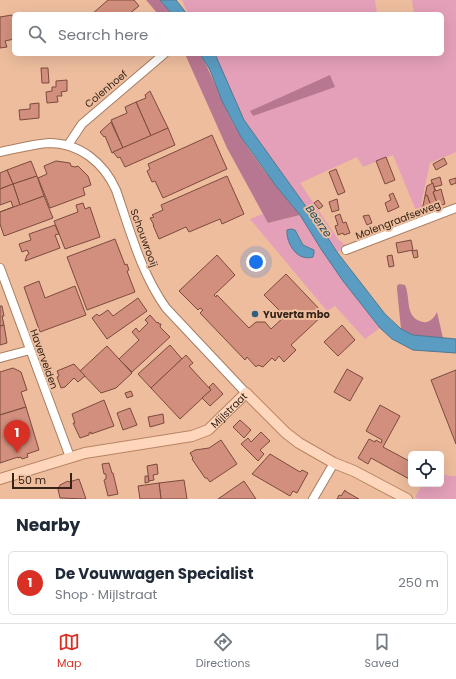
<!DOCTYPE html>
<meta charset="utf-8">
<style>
body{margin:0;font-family:Poppins,sans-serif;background:#f6f6f7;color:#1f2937}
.controls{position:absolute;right:12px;bottom:12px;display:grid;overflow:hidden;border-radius:6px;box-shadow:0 4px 16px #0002}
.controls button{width:36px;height:36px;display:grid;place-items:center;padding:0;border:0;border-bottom:1px solid #e0e1e3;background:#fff;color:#1f2937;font:20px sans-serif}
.scale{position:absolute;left:12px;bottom:10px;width:60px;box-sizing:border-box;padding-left:4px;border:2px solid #352317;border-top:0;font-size:11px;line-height:14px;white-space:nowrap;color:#352317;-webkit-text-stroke:3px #edbd9e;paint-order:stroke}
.you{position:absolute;left:256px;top:262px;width:14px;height:14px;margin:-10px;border:3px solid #fff;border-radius:50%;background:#1a73e8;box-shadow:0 0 0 6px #1a73e833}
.badge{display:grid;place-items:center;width:26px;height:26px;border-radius:50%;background:#d93025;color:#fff;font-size:13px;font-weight:700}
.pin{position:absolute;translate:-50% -33px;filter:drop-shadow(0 1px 2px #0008)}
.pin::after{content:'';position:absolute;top:21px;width:14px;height:12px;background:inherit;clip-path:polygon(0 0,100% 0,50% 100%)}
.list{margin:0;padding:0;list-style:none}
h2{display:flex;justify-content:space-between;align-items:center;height:52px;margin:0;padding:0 16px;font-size:17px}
h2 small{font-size:13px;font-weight:400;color:#747a83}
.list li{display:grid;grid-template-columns:26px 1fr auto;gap:12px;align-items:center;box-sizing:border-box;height:64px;margin:0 8px 8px;padding:0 8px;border:1px solid #e0e1e3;border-radius:6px}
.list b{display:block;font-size:15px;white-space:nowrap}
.list p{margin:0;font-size:13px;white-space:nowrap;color:#747a83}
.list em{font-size:13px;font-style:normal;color:#747a83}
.icon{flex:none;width:22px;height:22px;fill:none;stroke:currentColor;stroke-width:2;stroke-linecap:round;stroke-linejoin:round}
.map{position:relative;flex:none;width:456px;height:499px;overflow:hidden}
.search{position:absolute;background:#fff;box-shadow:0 4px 16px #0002;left:12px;right:12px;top:12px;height:44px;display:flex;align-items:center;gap:10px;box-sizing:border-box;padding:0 14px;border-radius:6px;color:#747a83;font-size:15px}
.sheet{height:124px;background:#fff}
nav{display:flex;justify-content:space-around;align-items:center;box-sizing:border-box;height:56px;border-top:1px solid #e0e1e3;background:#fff;font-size:11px;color:#747a83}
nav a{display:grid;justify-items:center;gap:2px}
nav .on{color:#d93025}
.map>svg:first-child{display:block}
</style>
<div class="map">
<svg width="456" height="499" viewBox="0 0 456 499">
<rect width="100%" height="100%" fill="#edbd9e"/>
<g fill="#e4a0b9" fill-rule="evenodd">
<path d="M182,0H375L377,14H188Z"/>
<path d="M412,0H456V152L430,163L422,199L421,217L419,218L393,155L363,167L357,157L300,183L338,239L344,244L351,246L337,252L322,229L244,120L215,54H442V14H414ZM335,86L253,116L250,111Z"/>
<path d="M263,214L269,223L300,215C324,255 351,291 380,328L365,339L335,306L327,311L250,219ZM298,234L303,245L314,250V255L307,258L296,253Z"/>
<path d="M441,473L449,476H456V499H418L415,497L423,484H441Z"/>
</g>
<g fill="#b87790">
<path d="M146,0H160L172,14H158Z"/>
<path d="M185,54H200C213,76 221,101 233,123C251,156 276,186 300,215L268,223L227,148Z"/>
<path d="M330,75L335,87L253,116L250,111Z"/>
<path d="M399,284L405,285C411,298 404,318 423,322C430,323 434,318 437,312L443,338L413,335L401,329L397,289V286Z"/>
</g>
<g fill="#5b9cc2" stroke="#50788f">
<path d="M160,0H176L187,14H172Z"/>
<path d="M200,54H215L244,120L322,229L337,252L385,314L401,329L413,335L456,339V353L413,350L392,339L380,328L343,281L321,249L300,215L276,186L241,137L222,101L210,70Z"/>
<path d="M291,229L295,230L303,245L314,250V253L313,257C297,262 286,243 287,230Z"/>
</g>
<g fill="#d28f7d" stroke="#7b4b3e">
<path d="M108,0H134L139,6L129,14H92Z"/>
<path d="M12,15L14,21V39L5,41L7,47L0,48V17Z"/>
<path d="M41,68H48L49,83H42Z"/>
<path d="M67,80V91L61,92L62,96H57L58,102L47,103L46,92L52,91V87H56V81Z"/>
<path d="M150,91L168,128L151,136L136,102L146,98L145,95Z"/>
<path d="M136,102L151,136L123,148L111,120L127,113L125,107Z"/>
<path d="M39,103V118L20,120L19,110L30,109V104Z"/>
<path d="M111,122L123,148L112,153L105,136L104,137L100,132Z"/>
<path d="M168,128L175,145L125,167L120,157L118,158L113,152Z"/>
<path d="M212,135L227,169L163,198L155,181L152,182L147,171L150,169L148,164Z"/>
<path d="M386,157L395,180L385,184L376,161Z"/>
<path d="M444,158L447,164L436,170L433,164Z"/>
<path d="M31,161L37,176L13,184L7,170Z"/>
<path d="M56,161L70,163L71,166L75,167L78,166L88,176L91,185L83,188L85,195L50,208L38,178L47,174L44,166Z"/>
<path d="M336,169L345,192L338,195L329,172Z"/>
<path d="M7,170L13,184L0,189V173Z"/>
<path d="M37,176L44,196L20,205L13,184Z"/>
<path d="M227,176L244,214L222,224L220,219L189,232L186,227L159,239L153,225H154L150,218L154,217L152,215L163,210L161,205Z"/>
<path d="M440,177L442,185L434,187L436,191L441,189L445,204L438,206L433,192L435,191L431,180Z"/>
<path d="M456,178V183L451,185L449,180Z"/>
<path d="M433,183L435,191L433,192L438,206L432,209L427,195L425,196L427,186Z"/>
<path d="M13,184L20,205L0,212L13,207L11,201L0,205V189Z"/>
<path d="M393,193L399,207L388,212L385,203L391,200L389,195Z"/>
<path d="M427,195L432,209L424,212L422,206H423L425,196Z"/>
<path d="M44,196L53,218L4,236L0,224V212Z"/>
<path d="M337,199L339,210L332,212L329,202Z"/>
<path d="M318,200L323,206L319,209L314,203Z"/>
<path d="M83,203L85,209L90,207L100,237L65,249L54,221L78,212L76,205Z"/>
<path d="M340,214L343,223L346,222L350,233L344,235L343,233L338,235L335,226L338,225L335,216Z"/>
<path d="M369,215L372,223L367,225L363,216Z"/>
<path d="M55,225L59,234L55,235L60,248L25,261L27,255L29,254L27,250L22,252L19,244L31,240L29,234Z"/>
<path d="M115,239L125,265L127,264L129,270L127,271L135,292L87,310L67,257Z"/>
<path d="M411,240L413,250L398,253L396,243Z"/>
<path d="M417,250L418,257L414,258L412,251Z"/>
<path d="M217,255L235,275L214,295L216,297L217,295L249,328L256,322H265L271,329L285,316L264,295L286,274L324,314L291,345L296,350L284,362L279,356L275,361L272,358L263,367L258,365L256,367L247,357L245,360L200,313L203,310L200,308L198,310L179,291Z"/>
<path d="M392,255L394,266L389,267L387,256Z"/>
<path d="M39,281L45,298L75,286L86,315L40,332L24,287Z"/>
<path d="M138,298L147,311L107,339L92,318L97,314L99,316L108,310L113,316Z"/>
<path d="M0,306H2L4,316H2L4,325L0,326Z"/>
<path d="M150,315L157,323L158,322L159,324H161L160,327L170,337L132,372L119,359L139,340L132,332L136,328L139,332L148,323L145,320Z"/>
<path d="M4,325L7,343L0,345V326Z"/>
<path d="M342,325L355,340L338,356L324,342Z"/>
<path d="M170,345L182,359L151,388L138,374Z"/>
<path d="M107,346L132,373L116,388L101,393L80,371Z"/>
<path d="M186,355L193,363L189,366L211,390L180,419L151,388Z"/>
<path d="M74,364L85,376L78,382L74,378L65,387L61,388L57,377L59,376L57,371Z"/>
<path d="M13,368L21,372L27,390L21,392L26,407L0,415V372Z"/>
<path d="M347,369L363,378L350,401L334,392Z"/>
<path d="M456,370V444L431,380Z"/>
<path d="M213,383L223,394L210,406L202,398L211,390L209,387Z"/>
<path d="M131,391L133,396L127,398L125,393Z"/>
<path d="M104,400L114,426L91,434V432L89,433V435L80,438L73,423H75L72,414Z"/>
<path d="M380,405L400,416L383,447L411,462V480L371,458L368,464L358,458L369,439L375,442L376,440L381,443L382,440L366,431Z"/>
<path d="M26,407L39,450L27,454L28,457L22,459L21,457L18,458V457L0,463V415Z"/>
<path d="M130,408L137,425L123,430L117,413Z"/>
<path d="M163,414L164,423L150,427L148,417Z"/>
<path d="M240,420L251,430L244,438L233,427Z"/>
<path d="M261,432L270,441L260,450L264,454L258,461L241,444L248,438L251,442Z"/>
<path d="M221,440L237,464L210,482L207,478H205L192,459L193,458L190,453L195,450L209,448Z"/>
<path d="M270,454L300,472L302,470L308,473L297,493L293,491L290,496L252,474Z"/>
<path d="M109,463L112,473H113L118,494L108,496L104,480L106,479V474H104L102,464Z"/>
<path d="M157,464L158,474L153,475L154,480L149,481L147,466Z"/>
<path d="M145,476H148L149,482L145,483Z"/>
<path d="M79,479L86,499L60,498L58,489L60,485L68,481L69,482Z"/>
<path d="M184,480L187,499H161L159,483Z"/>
<path d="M244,481L256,499H218Z"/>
<path d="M159,483L161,499H140L138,486Z"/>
<path d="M345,490V491L359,499H337L339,495L341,496Z"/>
</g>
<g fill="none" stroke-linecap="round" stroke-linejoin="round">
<g stroke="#a97d5f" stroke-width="10">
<g id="minor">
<path d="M68,145L82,124L164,54"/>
<path d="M0,152C16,149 33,144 49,143C80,143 104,163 116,190C130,230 141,273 166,308L246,393"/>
<path d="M346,250L456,208"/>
<path d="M0,268L70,457"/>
<path d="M0,358L30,350"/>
<path d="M313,499L334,463"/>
</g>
</g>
<g stroke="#b78564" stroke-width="12">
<g id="major">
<path id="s1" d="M0,479L85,453L192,436L208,430L246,393L286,433L299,443L334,463L354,471L407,499"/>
</g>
</g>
<use href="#minor" stroke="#fff" stroke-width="8"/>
<use href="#major" stroke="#fed6bb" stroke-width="10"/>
</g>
<circle fill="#2d617e" stroke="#edbd9e" stroke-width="1.5" cx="255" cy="314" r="4"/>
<g text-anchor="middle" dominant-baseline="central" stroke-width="4" stroke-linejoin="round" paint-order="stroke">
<g font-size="10" fill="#352317" stroke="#edbd9e">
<text transform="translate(106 89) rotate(-40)">Colenhoef</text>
<text transform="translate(398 220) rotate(-21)">Molengraafseweg</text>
<text transform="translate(144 238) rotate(70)">Schouwrooij</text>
<text transform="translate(44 359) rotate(70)">Havervelden</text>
<text stroke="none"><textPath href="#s1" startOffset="243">Mijlstraat</textPath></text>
</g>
<g font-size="10" font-weight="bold" fill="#352317" stroke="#edbd9e" text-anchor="start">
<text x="263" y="314">Yuverta mbo</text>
</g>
<g font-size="11" font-style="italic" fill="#154964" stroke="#edbd9e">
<text transform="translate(319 221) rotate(55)">Beerze</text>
</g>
</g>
</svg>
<div class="controls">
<button><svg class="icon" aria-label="locate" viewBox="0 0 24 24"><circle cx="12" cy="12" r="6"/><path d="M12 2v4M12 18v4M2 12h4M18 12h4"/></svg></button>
</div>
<div class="scale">50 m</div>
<div class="you"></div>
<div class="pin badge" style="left:17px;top:453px">1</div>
<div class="search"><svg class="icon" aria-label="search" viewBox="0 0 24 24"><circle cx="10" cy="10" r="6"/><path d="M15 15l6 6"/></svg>Search here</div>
</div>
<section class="sheet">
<h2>Nearby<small></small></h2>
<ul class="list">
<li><span class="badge">1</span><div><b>De Vouwwagen Specialist</b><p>Shop · Mijlstraat</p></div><em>250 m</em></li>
</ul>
</section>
<nav>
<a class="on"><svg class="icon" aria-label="map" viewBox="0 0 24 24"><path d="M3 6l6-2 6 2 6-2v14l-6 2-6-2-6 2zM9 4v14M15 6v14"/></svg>Map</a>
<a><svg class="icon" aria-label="directions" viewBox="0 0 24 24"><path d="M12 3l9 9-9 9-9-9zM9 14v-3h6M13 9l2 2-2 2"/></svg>Directions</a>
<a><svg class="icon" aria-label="saved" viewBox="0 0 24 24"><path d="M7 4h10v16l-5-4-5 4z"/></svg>Saved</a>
</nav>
